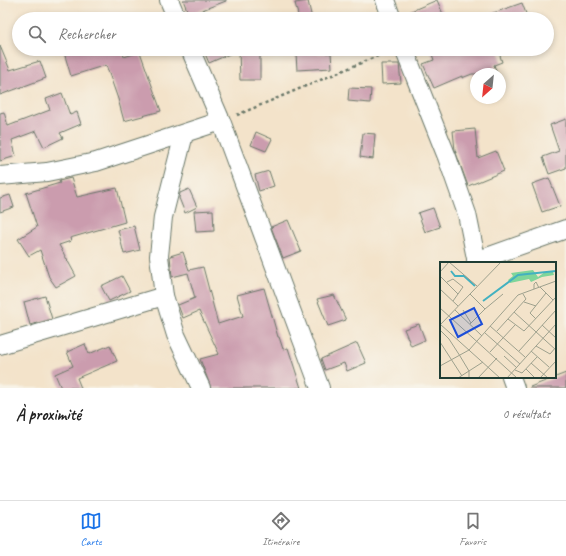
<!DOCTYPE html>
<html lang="fr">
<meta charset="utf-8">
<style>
body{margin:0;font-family:Caveat,sans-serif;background:#f2f2f2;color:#222}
.compass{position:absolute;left:470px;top:68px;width:36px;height:36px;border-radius:50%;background:#fff;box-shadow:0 2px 6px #0003;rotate:207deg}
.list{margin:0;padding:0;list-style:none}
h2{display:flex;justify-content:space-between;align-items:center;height:52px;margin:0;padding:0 16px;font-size:17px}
h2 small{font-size:13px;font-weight:400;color:#767676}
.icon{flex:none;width:22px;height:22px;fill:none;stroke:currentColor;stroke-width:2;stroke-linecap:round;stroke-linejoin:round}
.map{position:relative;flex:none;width:566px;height:388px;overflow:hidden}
.search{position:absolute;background:#fff;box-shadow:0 2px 6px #0003;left:12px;right:12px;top:12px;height:44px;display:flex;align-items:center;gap:10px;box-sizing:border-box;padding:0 14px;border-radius:22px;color:#767676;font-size:15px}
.sheet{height:112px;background:#fff}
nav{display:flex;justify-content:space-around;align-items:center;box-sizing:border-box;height:56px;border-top:1px solid #e0e0e0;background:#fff;font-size:11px;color:#767676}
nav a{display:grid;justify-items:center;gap:2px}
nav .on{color:#1a73e8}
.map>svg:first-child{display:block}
</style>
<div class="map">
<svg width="566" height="388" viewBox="0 0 566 388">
<rect width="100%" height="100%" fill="#f7f3e8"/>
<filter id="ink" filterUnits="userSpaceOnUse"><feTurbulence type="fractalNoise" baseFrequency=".025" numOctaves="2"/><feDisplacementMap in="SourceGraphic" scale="8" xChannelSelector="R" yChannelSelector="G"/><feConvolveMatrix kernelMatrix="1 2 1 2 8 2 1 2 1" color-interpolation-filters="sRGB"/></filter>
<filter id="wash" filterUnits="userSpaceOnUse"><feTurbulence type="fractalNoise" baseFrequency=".012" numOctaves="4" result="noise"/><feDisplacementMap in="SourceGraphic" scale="16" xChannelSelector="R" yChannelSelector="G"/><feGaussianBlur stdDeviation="0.9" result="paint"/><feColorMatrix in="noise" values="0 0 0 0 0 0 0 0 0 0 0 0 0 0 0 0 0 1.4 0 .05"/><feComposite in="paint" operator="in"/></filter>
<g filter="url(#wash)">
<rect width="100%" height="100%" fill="#f3e3ca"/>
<g id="blocks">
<g fill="#cb9cae">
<path d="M183,0H226V1L189,15Z"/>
<path d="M437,0L445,19H402V15Z"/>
<path d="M308,1L312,19H299L295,3Z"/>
<path d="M522,3L528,19H483L482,17Z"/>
<path d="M0,46L10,70L40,61L46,78L0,95Z"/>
<path d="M63,49H122L124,57L140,52L161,111L124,121L118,99L106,65L71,76Z"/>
<path d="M203,49H241L209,63Z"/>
<path d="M430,49H498L502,62L494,65L497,74H472L462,78V76L434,88L423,64L434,60Z"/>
<path d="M239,51H260V80H240Z"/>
<path d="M331,53L332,68L297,70L296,54Z"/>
<path d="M381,64H399L401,83L382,84Z"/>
<path d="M349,88L371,89L370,103L348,101Z"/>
<path d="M62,93L70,115L77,112L81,124L60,133L63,138L44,147L36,131L12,140L16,156L0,161V113L4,112L8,126L50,110L46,99Z"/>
<path d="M566,119V168L549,174L543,157L559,151L550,125Z"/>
<path d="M475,129L478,158L496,151L504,171L468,186L455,150L453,131Z"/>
<path d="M256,132L272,139L266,151L251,145Z"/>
<path d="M363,133L375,134L373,159L360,157Z"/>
<path d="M269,171L274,186L259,191L255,175Z"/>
<path d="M71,178L77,197L117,188L125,222L70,238L71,241L59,245L76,276L56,287L49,277L40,250L29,256L18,239L37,227L26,193L60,183L59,181Z"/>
<path d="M549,178L560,206L542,212L532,184Z"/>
<path d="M189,189L197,207L185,213L179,198L180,193Z"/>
<path d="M10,195L14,207L0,212V198Z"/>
<path d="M433,208L440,227L425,232L418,213Z"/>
<path d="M213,210L214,231L196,232L194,211Z"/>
<path d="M288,220L301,251L283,258L271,227Z"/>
<path d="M134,226L140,250L124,254L118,230Z"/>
<path d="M183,252L189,270L203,267L218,324L243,316L237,295L264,288L278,337H279L283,349L288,348L301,388H211L200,359L219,354L199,311L183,318L178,305L195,298L188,273L172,277L170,256Z"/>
<path d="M122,276L130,291L109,301L101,286Z"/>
<path d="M334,295L346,320L328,326L317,299Z"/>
<path d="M45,296L52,319L30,325L24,302Z"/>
<path d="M419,324L425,340L411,346L404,329Z"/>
<path d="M357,343L366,363L347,371L344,363L325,370L321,359Z"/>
<path d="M85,344L89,354L110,345L117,361L77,378L81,388H61L55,374L73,366L67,352Z"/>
<path d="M566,373V388H530V387Z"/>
</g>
</g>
</g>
<g filter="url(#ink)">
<use href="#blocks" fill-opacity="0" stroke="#697768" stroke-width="1"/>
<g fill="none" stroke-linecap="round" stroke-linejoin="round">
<g stroke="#697768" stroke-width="20">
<g id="minor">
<path d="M169,0L177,19"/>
<path d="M385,0L392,19"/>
<path d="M190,49L221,121L320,388"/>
<path d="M404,49L447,157L467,214L477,263"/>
<path d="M184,134L163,217L159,256L164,296L176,335L201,388"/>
<path d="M0,176L47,172L96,162L221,121"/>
<path d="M476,261L566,229"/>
<path d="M0,345L164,296"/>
<path d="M511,377L515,388"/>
</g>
</g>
<path stroke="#697768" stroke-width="2.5" stroke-dasharray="3 3" stroke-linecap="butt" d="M237,115L387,52"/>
<use href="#minor" stroke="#fff" stroke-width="18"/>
</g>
</g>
<g transform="translate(440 262)">
<rect width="116" height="116" fill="#f3e3ca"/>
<path d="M93,8L98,15L105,10H116H113L114,13L102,15L91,20L89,17L70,21L68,18L73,14L71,11Z" fill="#7ed59a"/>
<path fill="none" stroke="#43b1c0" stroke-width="2" d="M11,9L15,14H24L35,24M43,39L78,13L116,9"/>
<path fill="none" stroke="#9ea18e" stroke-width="1" d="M9,0L37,24M0,10L9,0M0,14L18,32M7,20L13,17L23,25L13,39M100,25L113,38M0,27L18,44M94,27V22L96,20L99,26M30,32L45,47L30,62M84,40L96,44M0,46L77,116M45,47L63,32M15,48L42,74M23,48L31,61M74,50L116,88M68,57L84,69L116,35M96,57L90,51L106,31M0,62L60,116M0,63L61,0M102,63L116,76M50,64L85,95M0,68L9,77L20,94L29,109V116M57,69L86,37L83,32M45,71L80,102M0,80L22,114M96,84L110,92L116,85M79,89L116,48M91,89L109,105M50,90L75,63M64,94L77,106M91,101L108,116M0,104L29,88L78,33L116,19M86,107L95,116M75,108L82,111L97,95M18,116L43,100M38,116L57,96M67,116L116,62M100,116L116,99"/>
<path fill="#1d4ed8" fill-opacity="0.15" stroke="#1d4ed8" stroke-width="2" d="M34,46L42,62L18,75L10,58Z"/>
<rect width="116" height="116" fill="none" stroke="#1f3d34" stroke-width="2"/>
</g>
</svg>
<svg class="compass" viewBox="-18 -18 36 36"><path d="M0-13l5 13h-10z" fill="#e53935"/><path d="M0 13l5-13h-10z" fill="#767676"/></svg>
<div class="search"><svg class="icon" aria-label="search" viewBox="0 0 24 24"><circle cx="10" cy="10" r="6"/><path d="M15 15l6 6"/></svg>Rechercher</div>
</div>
<section class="sheet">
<h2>À proximité<small>0 résultats</small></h2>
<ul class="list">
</ul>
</section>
<nav>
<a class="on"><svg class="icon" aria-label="map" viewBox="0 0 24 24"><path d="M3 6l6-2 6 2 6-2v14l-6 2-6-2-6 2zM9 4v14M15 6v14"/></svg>Carte</a>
<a><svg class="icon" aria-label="directions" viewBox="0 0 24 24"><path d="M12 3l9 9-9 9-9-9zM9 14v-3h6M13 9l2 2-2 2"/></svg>Itinéraire</a>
<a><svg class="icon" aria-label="saved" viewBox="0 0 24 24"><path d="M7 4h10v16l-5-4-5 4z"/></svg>Favoris</a>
</nav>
